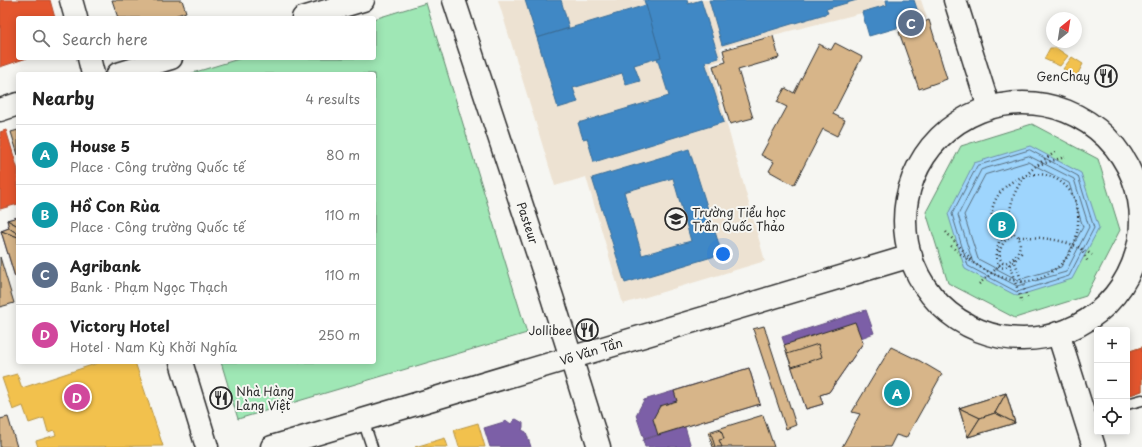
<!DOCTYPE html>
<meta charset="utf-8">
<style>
body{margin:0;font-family:"Playpen Sans",sans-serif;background:#f6f6f6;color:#222}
.controls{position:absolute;right:12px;bottom:12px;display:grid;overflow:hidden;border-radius:4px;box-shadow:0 2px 10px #0003}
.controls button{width:36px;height:36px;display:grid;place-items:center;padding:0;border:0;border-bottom:1px solid #e0e0e0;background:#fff;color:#222;font:20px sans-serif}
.compass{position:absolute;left:1046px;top:12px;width:36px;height:36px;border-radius:50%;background:#fff;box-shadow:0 2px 10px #0003;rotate:30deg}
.you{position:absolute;left:723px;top:254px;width:14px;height:14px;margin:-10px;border:3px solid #fff;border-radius:50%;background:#1a73e8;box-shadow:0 0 0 6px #1a73e833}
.badge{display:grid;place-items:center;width:26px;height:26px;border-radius:50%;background:#7c3aed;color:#fff;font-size:13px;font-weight:700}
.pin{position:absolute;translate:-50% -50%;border:2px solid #fff;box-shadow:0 1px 4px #0006}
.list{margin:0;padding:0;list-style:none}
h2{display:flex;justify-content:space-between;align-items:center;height:52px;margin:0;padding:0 16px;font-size:17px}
h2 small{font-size:13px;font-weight:400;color:#767676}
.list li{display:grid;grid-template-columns:26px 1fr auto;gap:12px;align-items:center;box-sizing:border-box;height:60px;padding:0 16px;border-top:1px solid #e0e0e0}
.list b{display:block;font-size:15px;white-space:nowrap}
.list p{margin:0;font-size:13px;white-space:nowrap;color:#767676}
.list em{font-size:13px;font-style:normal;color:#767676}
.icon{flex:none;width:22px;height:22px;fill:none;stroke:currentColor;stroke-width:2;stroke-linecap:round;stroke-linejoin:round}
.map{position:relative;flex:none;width:1142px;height:447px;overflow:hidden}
.search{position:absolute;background:#fff;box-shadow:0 2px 10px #0003;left:16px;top:16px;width:360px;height:44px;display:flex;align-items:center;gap:10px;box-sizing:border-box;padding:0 14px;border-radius:4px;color:#767676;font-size:15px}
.panel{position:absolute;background:#fff;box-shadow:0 2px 10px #0003;left:16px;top:72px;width:360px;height:292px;border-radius:4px}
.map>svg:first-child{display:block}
</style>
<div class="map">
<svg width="1142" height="447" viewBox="0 0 1142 447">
<rect width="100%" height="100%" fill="#f6f6f2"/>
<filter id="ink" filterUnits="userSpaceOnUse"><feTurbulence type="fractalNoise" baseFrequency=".025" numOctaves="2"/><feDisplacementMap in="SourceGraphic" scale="8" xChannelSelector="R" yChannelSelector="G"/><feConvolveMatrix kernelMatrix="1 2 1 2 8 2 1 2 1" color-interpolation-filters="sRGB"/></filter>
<g filter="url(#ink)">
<path fill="#ede2d2" d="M498,0H921L927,18L921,21L869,36L862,13L720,48L723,60L710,64L765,261L623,304L586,177L555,186Z"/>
<g fill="#9fe7b5" stroke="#658970">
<path d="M426,3L527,333L238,419L221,362H374V74H189L242,58H374V19Z"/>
<path d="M1032,124L1098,159L1120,230L1086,296L1015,318L948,283L926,212L961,146Z"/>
</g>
<path fill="#9ed5fd" stroke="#7091a9" d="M1030,146L1081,173L1099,228L1072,279L1017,296L965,269L948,214L974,163Z"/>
<g fill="#f2c14e" stroke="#b69444">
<path d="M1050,48H1056L1068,56L1060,66L1044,59Z"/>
<path d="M1072,57L1083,64L1076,77L1063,69Z"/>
<path d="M1142,347V391L1127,396V352Z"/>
<path d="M101,362H135L163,446L38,447L36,441L56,435L54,430L48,432L44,418L29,423L23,406L13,410L2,378L17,374L22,388Z"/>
<path d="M478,423L485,447H459L454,430Z"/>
<path d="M445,438L448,447H415Z"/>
</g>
<g fill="#e4572e" stroke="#ac4a2d">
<path d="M0,0H50L55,18H18V58H27L0,67Z"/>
<path d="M6,130L18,170V204L0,209V132Z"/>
<path d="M1142,347V391L1127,396V352Z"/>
</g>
<g fill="#7b5ea7" stroke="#634f82">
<path d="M18,217V276L15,277L1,231L9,228L7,220Z"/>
<path d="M866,310L874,333L861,338L863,343L829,392L820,395L823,404L806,409L782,337Z"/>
<path d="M749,368L760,404L644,439L636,415L644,400Z"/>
<path d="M516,419L523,423V427L522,430L526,432L531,447H490L484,428L507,421L511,424L514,420Z"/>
<path d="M685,427L691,447H645L643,440Z"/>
</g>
<g fill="#3f88c5" stroke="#396c97" fill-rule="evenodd">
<path d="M525,0H561L569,28L537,38Z"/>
<path d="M644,0H687L688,4L701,0L719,58L705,62L724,122L594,162L587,138L583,139L578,123L669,96L657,58L661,57Z"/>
<path d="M709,0H857L826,9L828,13L722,45Z"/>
<path d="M886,0H914L921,21L869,36L862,12L887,5Z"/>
<path d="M646,5L661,57L634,65L640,81L626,85L622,73L573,88L578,102L558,108L537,38Z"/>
<path d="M689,149L722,254L625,283L592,178ZM673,178L691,241L642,255L624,192Z"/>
</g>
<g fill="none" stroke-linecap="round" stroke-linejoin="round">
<g stroke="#596f7f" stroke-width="1">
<path d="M1030,150L1078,176L1094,228L1069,276L1017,292L968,266L952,214L977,166Z"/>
<path d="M1029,156L1074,179L1089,227L1066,272L1017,286L973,263L958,215L981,170Z"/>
<path d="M1028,162L1069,183L1083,227L1061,267L1018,280L978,259L964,215L985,175Z"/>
</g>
</g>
<g fill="#d7b589" stroke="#2b2b2b">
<path d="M112,0H182L186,12L168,18H118Z"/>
<path d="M929,20L947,79L919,89L899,32Z"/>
<path d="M773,36L779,58L738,70L753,118L730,124L713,66L726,62L723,50Z"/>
<path d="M835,43L862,57L833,114L845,120L837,136L823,129L794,185L769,171L774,162L761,155L787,107L777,102L785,88L794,93L819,44L831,50Z"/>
<path d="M18,130V155L11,132Z"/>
<path d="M18,217V226L7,220Z"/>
<path d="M7,220L18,226V234L9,228Z"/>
<path d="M9,228L18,234V237L1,231Z"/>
<path d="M1,231L18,237V273L15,277Z"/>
<path d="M0,257L14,303L0,307Z"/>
<path d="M855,322L863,343L829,392L820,395L823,404L806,409L784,345Z"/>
<path d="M764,326L796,425L786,429L753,329Z"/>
<path d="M818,344L822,357L792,367L787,354Z"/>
<path d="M891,347L920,361L942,374L906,438L896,435L890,447H842L860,414L852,412Z"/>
<path d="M749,368L760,404L658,435L653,419L660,406L677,401L674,391Z"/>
<path d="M1006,393L1015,423L968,437L959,408Z"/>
<path d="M1006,393L995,413L980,418L959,408Z"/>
<path d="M1006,393L1015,423L995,413Z"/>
<path d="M959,408L980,418L968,437Z"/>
<path d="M995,413L1015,423L968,437L980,418Z"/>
<path d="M763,415L774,447H713L708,432Z"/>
<path d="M8,417L17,447H0V419Z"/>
<path d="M721,430L724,439L719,440L722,447H715L711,433Z"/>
</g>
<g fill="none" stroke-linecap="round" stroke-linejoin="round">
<g stroke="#2b2b2b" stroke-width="13">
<g id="service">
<path d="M1127,404L1142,400"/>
<path d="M363,420L372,447"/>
</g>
</g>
<g stroke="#2b2b2b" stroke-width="25">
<g id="tertiary">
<path d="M955,0L989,108"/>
<path d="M1058,333L1094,447"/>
</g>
</g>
<g stroke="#2b2b2b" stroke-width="25">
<g id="secondary">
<path d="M71,0L76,18"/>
<path d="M454,0L552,297L599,447"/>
<path d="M303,18L363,0"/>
<path d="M89,58L93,74"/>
<path d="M118,74L171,58"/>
<circle cx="1023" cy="221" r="118"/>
<path d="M0,110L18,104"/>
<path d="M181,362L207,447"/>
<path d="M272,447L911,256"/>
</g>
</g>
<g stroke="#2b2b2b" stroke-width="2.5" stroke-dasharray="1 3" stroke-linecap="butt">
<path d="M1038,165L1065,157"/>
<path d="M946,232L972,260"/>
<path d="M1014,234L1017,235C1025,245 1015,262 1003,263C994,254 1004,238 1014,234Z"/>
<path d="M1012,235C1003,195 1024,171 1056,152"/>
<path d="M1019,237C1044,237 1071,240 1092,255"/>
<path d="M999,242C991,273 1005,275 1022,252"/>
<path d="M951,246C971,263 1001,284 1030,281C1035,281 1039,278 1044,276C1066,265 1077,247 1078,223C1079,211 1077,201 1070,191C1035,146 963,201 1004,242"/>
<path d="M1081,249L1088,262"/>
<path d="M1009,264L1022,302"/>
<path d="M979,284L992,273L1002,262"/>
</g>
<use href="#service" stroke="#f6f6f2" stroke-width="10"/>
<use href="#tertiary" stroke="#f6f6f2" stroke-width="22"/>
<use href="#secondary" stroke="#f6f6f2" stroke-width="22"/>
<path stroke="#2b2b2b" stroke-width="2.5" stroke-dasharray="1 3" stroke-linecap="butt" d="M1014,259L1028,300"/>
</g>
</g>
<defs>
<g id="restaurant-ring" transform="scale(1.15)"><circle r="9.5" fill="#f6f6f2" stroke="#2b2b2b" stroke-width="1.5"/><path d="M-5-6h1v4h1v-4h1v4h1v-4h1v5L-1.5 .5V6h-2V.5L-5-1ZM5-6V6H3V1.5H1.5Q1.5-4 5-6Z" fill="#2b2b2b"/></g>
<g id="school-ring" transform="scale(1.15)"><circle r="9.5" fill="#f6f6f2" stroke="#2b2b2b" stroke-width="1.5"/><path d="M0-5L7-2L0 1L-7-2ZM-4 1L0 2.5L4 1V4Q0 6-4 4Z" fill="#2b2b2b"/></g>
</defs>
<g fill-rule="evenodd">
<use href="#restaurant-ring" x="1106" y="76"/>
<use href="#school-ring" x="676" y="219"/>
<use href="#restaurant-ring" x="587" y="330"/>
<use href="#restaurant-ring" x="221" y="398"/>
</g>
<g text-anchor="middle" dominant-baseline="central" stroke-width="4" stroke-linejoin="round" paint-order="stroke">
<g font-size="12" fill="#2b2b2b" stroke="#f6f6f2" text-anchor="end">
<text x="1090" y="76">GenChay</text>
<text x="692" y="212" text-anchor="start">Trường Tiểu học<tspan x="692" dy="14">Trần Quốc Thảo</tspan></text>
<text x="572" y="330">Jollibee</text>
<text x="236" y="391" text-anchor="start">Nhà Hàng<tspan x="236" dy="14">Làng Việt</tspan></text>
</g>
<g font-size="12" fill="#2b2b2b" stroke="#f6f6f2">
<text transform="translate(528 223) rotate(72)">Pasteur</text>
<text transform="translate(591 351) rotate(-17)">Võ Văn Tần</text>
</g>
</g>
</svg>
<div class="controls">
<button>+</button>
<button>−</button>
<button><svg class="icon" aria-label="locate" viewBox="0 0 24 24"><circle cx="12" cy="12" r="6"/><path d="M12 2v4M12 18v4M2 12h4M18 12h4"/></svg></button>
</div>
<svg class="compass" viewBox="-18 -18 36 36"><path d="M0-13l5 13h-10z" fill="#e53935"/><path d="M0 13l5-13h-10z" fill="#767676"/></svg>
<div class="you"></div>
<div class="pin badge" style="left:897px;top:393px;background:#0f9aa8">A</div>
<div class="pin badge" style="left:1002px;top:225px;background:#0f9aa8">B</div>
<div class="pin badge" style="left:911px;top:23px;background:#5c6f8a">C</div>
<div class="pin badge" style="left:77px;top:397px;background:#d1479c">D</div>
<div class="search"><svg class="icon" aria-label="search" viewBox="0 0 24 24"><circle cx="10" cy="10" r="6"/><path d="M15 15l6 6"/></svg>Search here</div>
<section class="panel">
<h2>Nearby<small>4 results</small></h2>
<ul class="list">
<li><span class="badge" style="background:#0f9aa8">A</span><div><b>House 5</b><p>Place · Công trường Quốc tế</p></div><em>80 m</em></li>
<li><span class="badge" style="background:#0f9aa8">B</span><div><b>Hồ Con Rùa</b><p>Place · Công trường Quốc tế</p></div><em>110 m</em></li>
<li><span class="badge" style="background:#5c6f8a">C</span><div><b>Agribank</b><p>Bank · Phạm Ngọc Thạch</p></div><em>110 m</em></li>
<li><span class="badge" style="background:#d1479c">D</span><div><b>Victory Hotel</b><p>Hotel · Nam Kỳ Khởi Nghĩa</p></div><em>250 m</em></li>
</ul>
</section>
</div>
